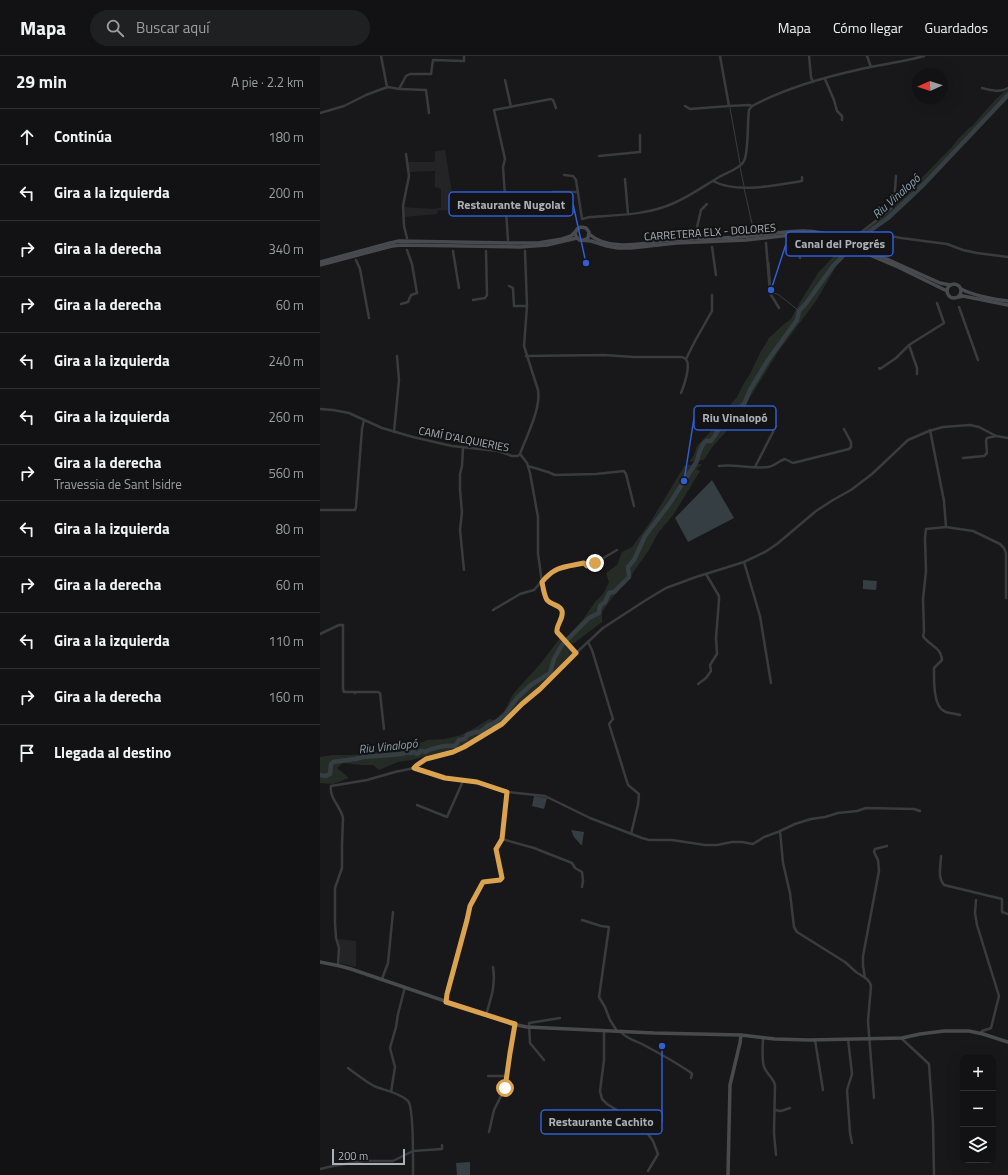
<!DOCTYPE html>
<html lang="es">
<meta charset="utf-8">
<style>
body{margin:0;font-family:"Titillium Web",sans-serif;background:#1f2022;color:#f1f3f6}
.controls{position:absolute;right:12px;bottom:12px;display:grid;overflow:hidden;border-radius:8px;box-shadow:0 4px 16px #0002}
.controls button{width:36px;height:36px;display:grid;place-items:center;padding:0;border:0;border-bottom:1px solid #313234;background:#121214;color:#f1f3f6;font:20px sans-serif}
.compass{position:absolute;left:592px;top:12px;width:36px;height:36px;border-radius:50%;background:#121214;box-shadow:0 4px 16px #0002;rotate:267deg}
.scale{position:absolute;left:12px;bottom:10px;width:73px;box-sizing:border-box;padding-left:4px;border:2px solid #acb1b8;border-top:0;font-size:11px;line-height:14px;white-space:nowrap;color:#acb1b8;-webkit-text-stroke:3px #131315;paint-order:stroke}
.stop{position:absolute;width:12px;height:12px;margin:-9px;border:3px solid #dba34f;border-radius:50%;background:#fff}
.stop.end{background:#dba34f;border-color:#fff;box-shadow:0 1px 4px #0008}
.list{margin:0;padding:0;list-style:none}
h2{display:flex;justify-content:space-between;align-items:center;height:52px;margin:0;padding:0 16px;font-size:17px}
h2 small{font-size:13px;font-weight:400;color:#9c9ea0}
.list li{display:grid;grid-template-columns:26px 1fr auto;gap:12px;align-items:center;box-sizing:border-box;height:56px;padding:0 16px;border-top:1px solid #313234}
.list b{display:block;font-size:15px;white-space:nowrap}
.list p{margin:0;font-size:13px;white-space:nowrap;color:#9c9ea0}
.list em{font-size:13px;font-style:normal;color:#9c9ea0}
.icon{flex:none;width:22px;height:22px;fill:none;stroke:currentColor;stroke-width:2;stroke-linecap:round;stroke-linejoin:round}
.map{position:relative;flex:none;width:688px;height:1119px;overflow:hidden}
header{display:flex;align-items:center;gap:24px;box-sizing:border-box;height:56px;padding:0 20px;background:#121214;border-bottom:1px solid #313234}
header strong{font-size:19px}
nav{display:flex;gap:22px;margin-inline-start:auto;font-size:14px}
.search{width:280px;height:36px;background:#1f2022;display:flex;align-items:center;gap:10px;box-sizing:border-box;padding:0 14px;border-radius:22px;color:#9c9ea0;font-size:15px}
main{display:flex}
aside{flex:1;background:#121214}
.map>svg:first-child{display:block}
</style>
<header>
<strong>Mapa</strong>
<div class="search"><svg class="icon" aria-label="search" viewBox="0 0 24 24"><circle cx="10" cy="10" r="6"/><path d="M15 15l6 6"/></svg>Buscar aquí</div>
<nav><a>Mapa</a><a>Cómo llegar</a><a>Guardados</a></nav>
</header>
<main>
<aside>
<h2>29 min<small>A pie · 2.2 km</small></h2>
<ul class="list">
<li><svg class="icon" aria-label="ahead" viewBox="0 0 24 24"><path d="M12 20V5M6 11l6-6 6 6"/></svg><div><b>Continúa</b></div><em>180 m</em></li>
<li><svg class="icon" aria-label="left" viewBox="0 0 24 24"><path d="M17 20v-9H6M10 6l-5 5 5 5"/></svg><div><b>Gira a la izquierda</b></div><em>200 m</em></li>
<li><svg class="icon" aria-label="right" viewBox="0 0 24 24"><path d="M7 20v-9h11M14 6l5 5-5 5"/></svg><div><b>Gira a la derecha</b></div><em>340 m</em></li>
<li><svg class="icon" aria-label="right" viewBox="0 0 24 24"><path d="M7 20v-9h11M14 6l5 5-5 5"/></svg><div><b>Gira a la derecha</b></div><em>60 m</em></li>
<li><svg class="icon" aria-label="left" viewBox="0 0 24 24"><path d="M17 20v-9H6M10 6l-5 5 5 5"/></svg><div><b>Gira a la izquierda</b></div><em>240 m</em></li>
<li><svg class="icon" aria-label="left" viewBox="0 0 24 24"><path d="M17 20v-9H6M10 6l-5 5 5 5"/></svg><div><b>Gira a la izquierda</b></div><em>260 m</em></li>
<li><svg class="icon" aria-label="right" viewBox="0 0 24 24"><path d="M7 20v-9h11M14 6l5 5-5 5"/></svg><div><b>Gira a la derecha</b><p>Travessia de Sant Isidre</p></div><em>560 m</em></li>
<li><svg class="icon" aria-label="left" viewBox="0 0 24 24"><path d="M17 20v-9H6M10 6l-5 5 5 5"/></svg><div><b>Gira a la izquierda</b></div><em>80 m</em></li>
<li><svg class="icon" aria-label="right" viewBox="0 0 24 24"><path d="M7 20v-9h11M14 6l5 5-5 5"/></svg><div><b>Gira a la derecha</b></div><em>60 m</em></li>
<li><svg class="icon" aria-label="left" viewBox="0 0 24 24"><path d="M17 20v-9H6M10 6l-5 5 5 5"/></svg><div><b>Gira a la izquierda</b></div><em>110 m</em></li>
<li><svg class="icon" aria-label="right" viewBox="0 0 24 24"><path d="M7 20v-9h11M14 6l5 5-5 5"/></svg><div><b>Gira a la derecha</b></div><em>160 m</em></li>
<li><svg class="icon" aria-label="arrive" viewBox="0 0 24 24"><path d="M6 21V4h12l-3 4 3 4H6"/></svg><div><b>Llegada al destino</b></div></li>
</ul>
</aside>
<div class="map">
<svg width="688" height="1119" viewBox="0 0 688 1119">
<rect width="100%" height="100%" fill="#18181a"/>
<g fill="#242427">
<path d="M125,94L135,155L121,154H118L117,158L84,161V151L112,153L121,152V133L115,131V115L89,116L87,106H115V95Z"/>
<path d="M18,883L36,885V911L20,907Z"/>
</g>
<g fill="#252b25">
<path d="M688,34V42L686,44L643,88L591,144L565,166L547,179L544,185L537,181L567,158L574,152L576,147L591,133L621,102L631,92L639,82L649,72L652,70L675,44L684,36Z"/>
<path d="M522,191L530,195L529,197L517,209L496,245L458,296L426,348L405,377L393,390L384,404L369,406L374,399L377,390L391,375L395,366L417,341L424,327L430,318L440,297L449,282L464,268L471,263L480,246L498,217Z"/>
<path d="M382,408L376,413L380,415L354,458L338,477L329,494L314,515L310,522L292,542L282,556V566L253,588L246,582L264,562L275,546L283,538L289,526L286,517L297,509L302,496L312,491L331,465L365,409Z"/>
<path d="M240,582L253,596L226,624L180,667L139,691L126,695L92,704L78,706L59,714L53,709H42L23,707L17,712L29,722L13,728L0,727V701L13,699H33L77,694L89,692L107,684L125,683L141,679L153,673L169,663L175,664L185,654L193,638L221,607Z"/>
</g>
<g fill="#353e43">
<path d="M392,424L414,462L368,486L355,462Z"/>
<path d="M543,524L557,525L556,534L543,533Z"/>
<path d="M214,740L227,742L224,753L212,750Z"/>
<path d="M251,774L264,776L262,789H261L254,781Z"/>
<path d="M150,1106V1119H137L136,1107Z"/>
</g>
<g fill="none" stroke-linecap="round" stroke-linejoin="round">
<g stroke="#353e43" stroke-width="1">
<path d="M410,52L420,107"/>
<path d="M420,111L424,130"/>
<path d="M424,132L433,172"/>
<path d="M449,206L451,234L454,237L459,239L479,255"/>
</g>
<path stroke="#353e43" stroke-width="4.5" d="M0,719L6,720L10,718L11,708L13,706L35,703L43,701L82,698L88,696L90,697L94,696L97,698L99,697L100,695H103L105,696C112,692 126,689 135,690L139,684L145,683L147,679L156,676H160L169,669L173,668L185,659L197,642L211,629L230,617L234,603L242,589L269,562L279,557L280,550L285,546L289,537L294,536L309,521L308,511L314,504L325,480L350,447L377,405L379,397L383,388L386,385H391L394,381L400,371L411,357L424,348L430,334L448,304L477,264L479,255L487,246L513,210L521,202L526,194L540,182L568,162L604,128L688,39"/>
<g stroke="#3a3b3e" stroke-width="2.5">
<path d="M61,0L67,31"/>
<path d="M400,0L409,50L430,49L432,50"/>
<path d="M489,0L491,21L493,26"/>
<path d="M547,0L551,11"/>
<path d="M505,23L514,44L517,55L522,60V64"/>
<path d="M185,24L191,51"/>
<path d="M662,32C670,34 680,37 688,32"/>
<path d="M80,33L106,34L109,57"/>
<path d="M365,50L370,53L409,50"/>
<path d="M0,57L24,50L46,39L62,33L68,31L79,33L86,20L90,18H111L113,4L144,5V0"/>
<path d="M86,98L89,120L83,150L84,170L87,182"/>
<path d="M279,100L320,96V79"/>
<path d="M244,119L253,120L256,124L262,163L270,161C298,159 328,159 354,147C370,140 384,130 399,121C406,117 420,113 424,105C429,95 427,67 429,54L432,50C464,33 501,22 537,14C559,9 582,6 604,0"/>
<path d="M305,123L308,158"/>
<path d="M393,125C417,138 456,129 482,125V121"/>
<path d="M233,136H258"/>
<path d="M375,180L381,154L387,148"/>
<path d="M530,181L539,178L571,153L574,147L576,120"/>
<path d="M188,184L183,111L185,103L174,54L231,43L233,44L236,52"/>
<path d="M446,187L450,237L459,252"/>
<path d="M546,187L549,180L552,178L556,177L581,182L627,188L643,194L657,197L688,201"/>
<path d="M392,191L396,219"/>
<path d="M133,195L139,232"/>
<path d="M480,202L479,197L486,196L484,184"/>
<path d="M36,204L40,213L49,262"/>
<path d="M189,230L193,232L194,250H207"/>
<path d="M153,244L165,242L167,239L166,195"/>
<path d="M81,248L88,246L91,239L97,237L92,208L87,194"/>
<path d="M639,251L658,304"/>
<path d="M206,300L284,299L314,301H362C364,302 366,302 367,305C370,312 364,330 361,337"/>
<path d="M366,303L375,285L392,255V239"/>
<path d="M559,312L560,313L576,302L589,289"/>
<path d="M597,318V312L589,289L624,267L617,247"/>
<path d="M0,353L13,354L29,357L62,372L93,381L132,390L178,395L192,400H198L200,398C207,379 221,353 218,334L204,290L207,250L205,195"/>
<path d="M610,374L624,445L626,471L606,473L605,482L606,515L603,543L604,576L603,580C609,590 621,590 622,604L614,612C614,623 613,650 624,655C628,658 635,657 640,659"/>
<path d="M74,376L79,324L77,300"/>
<path d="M143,392L142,410L140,418V434L142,456L140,474L144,514"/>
<path d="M200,398L207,407L210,417L218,461V498L223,533L227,543L231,547L241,552L242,555L243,559L237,571V576L256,597"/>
<path d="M643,402L664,400L667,397L666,385L667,382L676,380"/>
<path d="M208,410L228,416L235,419L276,418L304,415L306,418L314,450"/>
<path d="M399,410C415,408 432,413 448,411C455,410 458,405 465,403L473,407L529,393L531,391V386L524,373"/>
<path d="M435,411L456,370"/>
<path d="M0,454H35L36,451L42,373L44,364"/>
<path d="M626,471L653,475L680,488L684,492L686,497V542"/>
<path d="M424,506L440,560L451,627"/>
<path d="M173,554L200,538L214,534L227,519L235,513L264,507L267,510L273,508L297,494"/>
<path d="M0,578L19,569H23V633L24,636H34L35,637"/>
<path d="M268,586L272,594L293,663L289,668L308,729L319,738L318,749L311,778"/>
<path d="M378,628L386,622L391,615L390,609L397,598L396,582L399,544V540L386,518"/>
<path d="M35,636H58L60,637L64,673"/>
<path d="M94,712L125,722L157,727L187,736L225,740L270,762L322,782L329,784H352L385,789H397L412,786H422L433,788L444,781L458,776L475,768L491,763L505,761L518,757L537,755L546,752L594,753L600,755"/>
<path d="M97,749L127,761L143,725"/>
<path d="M460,775L463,807L470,837L474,871L477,876L525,906L536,916L547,923L550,927L551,930L548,965L554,1042"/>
<path d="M182,783L214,792L252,807L255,812L262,816L263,825L262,831"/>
<path d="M621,800C621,810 617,821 624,829L682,843V856L688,858"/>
<path d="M656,844L655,857L657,869L679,940L671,972L662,975L661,977"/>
<path d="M262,864L281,870L289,871L279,941L285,951L290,964L297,975"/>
<path d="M18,909L19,892L16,882L15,867V832L22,812V789L23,762C21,751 9,742 11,730L47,724L75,716L94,712L97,709L106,703L133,696L144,691L182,668L202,648L220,633L256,597L283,572L326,544L346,532L376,521L424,506L445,496L457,488L496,455L513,444L531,434L552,418L588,384L609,375L623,371L650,369L659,371L676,380L688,382"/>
<path d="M545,922L543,910V900L559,815L558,804L554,796L555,793L567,790"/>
<path d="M62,923L68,907L73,856"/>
<path d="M126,945L127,938L147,865L150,850L163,826L180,824L182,822L176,793L182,783L187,736"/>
<path d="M166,959C171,942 176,929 173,911"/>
<path d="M284,975V1004L280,1035L282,1043L287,1048L305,1059L318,1064L333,1085L338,1098L328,1115"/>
<path d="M301,976C307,983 314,984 322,988C339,997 355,1006 370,1016L372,1018L371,1022"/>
<path d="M443,982C443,990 441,1007 445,1013C448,1019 454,1023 455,1029L454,1077L456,1099"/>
<path d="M581,982L609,1008L613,1067L614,1119"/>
<path d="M528,983L532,1018L527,1034L530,1077L532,1087"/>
<path d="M495,984L503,1034"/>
<path d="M224,1004L210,987L209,967L240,962"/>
<path d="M28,1012C36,1018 45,1025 54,1030C63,1034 81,1037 88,1045C94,1051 93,1107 93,1119"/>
<path d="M168,1020H187"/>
<path d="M71,1036L75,1011L70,992L76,971L78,958L85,931"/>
<path d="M455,1054L461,1055L470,1052"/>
<path d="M169,1076L174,1054L185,1032L189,1011L190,997L195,968"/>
<path d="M0,1113L13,1110L44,1105H73L93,1095L122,1093V1089"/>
</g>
<g stroke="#484a4e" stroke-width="3.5">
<path d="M269,178C291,197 326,186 352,184C378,182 403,183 429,180C448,179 467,174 486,175C499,175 510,179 522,183L620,227L630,229"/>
<path d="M264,184L268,182L269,176L266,172L261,171L257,173L255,177L256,180L259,184L271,185L287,190L298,192H311L356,187L426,184L480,178L501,180L517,185L578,211L627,235"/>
<path d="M0,206L70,187L79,185L191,187H218L242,183L251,180L256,175"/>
<path d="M0,209L72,190L81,189L200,191L227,189L257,182"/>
<circle cx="634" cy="235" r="7"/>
<path d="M641,233C655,240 672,243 688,245"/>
<path d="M639,241L643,240L688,249"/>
<path d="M0,906L20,910L31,913L192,968L207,971L334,977L421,979L455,983L489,984L582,982L600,978L624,975H649L663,978L688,986"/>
<path d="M408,1119L410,1029L420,987L421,979"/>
</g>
</g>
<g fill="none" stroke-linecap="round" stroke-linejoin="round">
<path stroke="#dba34f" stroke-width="5" d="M185,1032L190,997L195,968L126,946L127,938L147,864L150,850L163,826L180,824L182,822L176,793L182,783L187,736L157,726L125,722L94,712L97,709L106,703L133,696L144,691L182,668L202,648L220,633L256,597L237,576C236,569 244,562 242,555C241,549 231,549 227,544C224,539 223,531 222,526C235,510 245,511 264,507L267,510L275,507"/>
</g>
<g text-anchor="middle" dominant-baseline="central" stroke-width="4" stroke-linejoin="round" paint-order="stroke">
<g font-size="11" fill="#acb1b8" stroke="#131315">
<text transform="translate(390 176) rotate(-4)">CARRETERA ELX - DOLORES</text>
<text transform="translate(144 383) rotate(11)">CAMÍ D'ALQUIERIES</text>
</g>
<g font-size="12" font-style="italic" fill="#889fae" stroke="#131315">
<text transform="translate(576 140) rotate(-42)">Riu Vinalopó</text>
<text transform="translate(68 690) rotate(-6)">Riu Vinalopó</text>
</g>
</g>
<path fill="none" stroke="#325dd3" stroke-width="1.5" d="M266 207L253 148M451 234L466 188M364 425L374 362M342 990L342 1066"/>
<g fill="#325dd3" stroke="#131315" stroke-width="1.5">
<circle cx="266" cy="207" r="4"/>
<circle cx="451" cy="234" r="4"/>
<circle cx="364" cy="425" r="4"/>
<circle cx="342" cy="990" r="4"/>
</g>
<g fill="#131315" stroke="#325dd3" stroke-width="1.5">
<rect x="129" y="136" width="124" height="24" rx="4"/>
<rect x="466" y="176" width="107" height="24" rx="4"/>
<rect x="374" y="350" width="82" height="24" rx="4"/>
<rect x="221" y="1054" width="121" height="24" rx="4"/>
</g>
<g font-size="12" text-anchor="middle" font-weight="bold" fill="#acb1b8">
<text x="191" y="153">Restaurante Nugolat</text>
<text x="520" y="192">Canal del Progrés</text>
<text x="415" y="366">Riu Vinalopó</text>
<text x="281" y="1070">Restaurante Cachito</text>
</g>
</svg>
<div class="controls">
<button>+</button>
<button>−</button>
<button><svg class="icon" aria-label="layers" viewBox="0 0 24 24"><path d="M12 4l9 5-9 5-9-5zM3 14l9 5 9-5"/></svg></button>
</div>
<svg class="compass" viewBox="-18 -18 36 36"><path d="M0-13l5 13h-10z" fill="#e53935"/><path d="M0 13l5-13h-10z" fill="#9c9ea0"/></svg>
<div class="scale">200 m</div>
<div class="stop" style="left:185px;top:1032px"></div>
<div class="stop end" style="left:275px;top:507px"></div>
</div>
</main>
